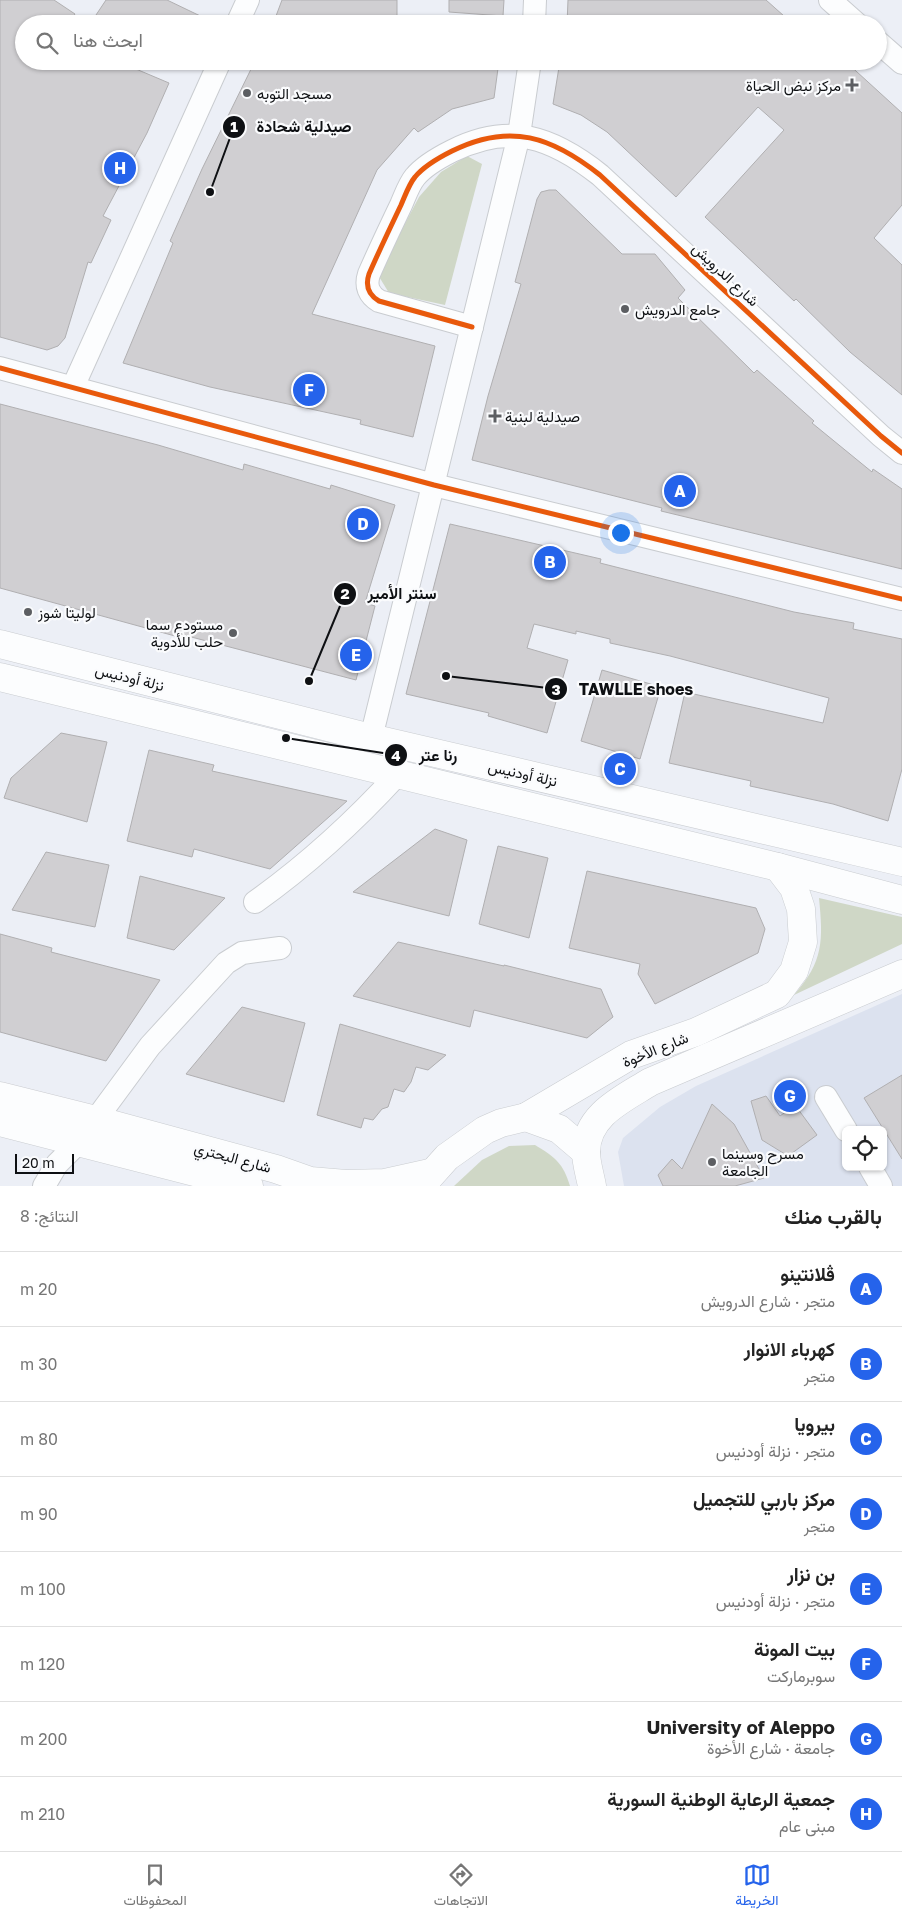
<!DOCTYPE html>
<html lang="ar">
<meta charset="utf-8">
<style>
body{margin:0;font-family:"Golos Text",Vazirmatn,sans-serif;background:#f6f6f6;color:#222;direction:rtl}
.controls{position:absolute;right:15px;bottom:15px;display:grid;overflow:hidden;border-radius:8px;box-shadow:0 1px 4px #0004}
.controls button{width:45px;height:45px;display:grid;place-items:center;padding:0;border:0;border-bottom:1px solid #e0e0e0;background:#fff;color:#222;font:25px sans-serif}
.scale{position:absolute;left:15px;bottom:12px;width:59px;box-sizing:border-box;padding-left:5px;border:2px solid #0e1013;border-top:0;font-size:14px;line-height:18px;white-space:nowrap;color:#0e1013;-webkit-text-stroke:4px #fafbfd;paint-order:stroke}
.you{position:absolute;left:620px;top:532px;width:18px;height:18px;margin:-12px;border:4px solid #fff;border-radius:50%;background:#1a73e8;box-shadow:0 0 0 8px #1a73e833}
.badge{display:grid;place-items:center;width:32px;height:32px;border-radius:50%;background:#2563eb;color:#fff;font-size:16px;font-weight:700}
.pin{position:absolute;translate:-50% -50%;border:2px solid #fff;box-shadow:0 1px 5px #0006}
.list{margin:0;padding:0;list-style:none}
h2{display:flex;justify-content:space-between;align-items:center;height:65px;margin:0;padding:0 20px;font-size:21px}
h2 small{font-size:16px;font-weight:400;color:#767676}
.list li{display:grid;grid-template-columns:32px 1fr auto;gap:15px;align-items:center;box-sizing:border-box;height:75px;padding:0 20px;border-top:1px solid #e0e0e0}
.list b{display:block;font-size:19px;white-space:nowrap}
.list p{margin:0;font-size:16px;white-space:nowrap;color:#767676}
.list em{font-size:16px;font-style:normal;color:#767676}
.icon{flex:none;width:28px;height:28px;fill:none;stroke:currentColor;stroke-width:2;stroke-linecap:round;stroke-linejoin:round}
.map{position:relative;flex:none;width:902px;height:1186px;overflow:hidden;direction:ltr}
.search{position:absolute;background:#fff;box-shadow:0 1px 4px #0004;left:15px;right:15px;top:15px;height:55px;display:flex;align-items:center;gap:12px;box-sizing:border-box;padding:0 18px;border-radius:28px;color:#767676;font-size:19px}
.sheet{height:665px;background:#fff}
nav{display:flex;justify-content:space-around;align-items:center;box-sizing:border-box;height:70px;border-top:1px solid #e0e0e0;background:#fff;font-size:14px;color:#767676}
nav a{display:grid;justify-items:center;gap:2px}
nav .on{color:#2563eb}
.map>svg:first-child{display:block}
</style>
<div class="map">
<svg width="902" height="1186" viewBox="0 0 902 1186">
<rect width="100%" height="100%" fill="#eceff6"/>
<path fill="#dce2ef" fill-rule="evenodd" d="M902,994V1186H624L618,1152L623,1138L660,1107L696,1086ZM846,1130H883V1167H846Z"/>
<g fill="#cfd7c6">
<path d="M467,156L482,164L445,305L389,293L378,275L419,197L441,172Z"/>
<path d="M819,898L902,917V944L794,995C824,961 823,940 819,898Z"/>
<path d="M535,1145C555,1157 563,1163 570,1186H454L482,1160L509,1146Z"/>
</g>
<g fill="#d0cfd2" stroke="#b0afb1">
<path d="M0,0H54L75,14L68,24H24V61H117L169,83L147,133L103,216L111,220L91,263L88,262L65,338L58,346L47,350L0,337Z"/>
<path d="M106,0H167L217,24H90Z"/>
<path d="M282,0H397V24H273Z"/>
<path d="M449,0H504L503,16L449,12Z"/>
<path d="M568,0H766L793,24H567Z"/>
<path d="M255,61H499L494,98L452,109L418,132L414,128L377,170L312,314L435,346L413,437L360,424L361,420L210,387L123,363L173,243L170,241L202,169Z"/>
<path d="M560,61H845L902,113V205L874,238L902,265V395L850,352L796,299L794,301L705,217L784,130L758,107L676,197L607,132L581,115L553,104Z"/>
<path d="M549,190H556L622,254H655L685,290L678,298L754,373L757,370L814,421L812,423L872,472L873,469L902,489V569L661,511L662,508L472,460L488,396L521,284L515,282L537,199L541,192Z"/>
<path d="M0,404L158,445L243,470L244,464L330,489L331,485L395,505L365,603L375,606L356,680L176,633L175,636L0,588Z"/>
<path d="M450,524L601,559L600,563L794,612L854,623L853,629L902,639V769L888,821L833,804L750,786L751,781L669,763L685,692L823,723L829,698L670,656L610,643V639L576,631V634L534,624L527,648L568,660L547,733L488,716L489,713L406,694Z"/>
<path d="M602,670L661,687L640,759L581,741Z"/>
<path d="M61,733L107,742L87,822L4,798L11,778Z"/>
<path d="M149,750L214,765L212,771L347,801L270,869L194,849L192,857L127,841Z"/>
<path d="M435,829L467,840L449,916L353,892Z"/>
<path d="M498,846L548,858L529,938L479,924Z"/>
<path d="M46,852L109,865L95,927L12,910Z"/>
<path d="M587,871L756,908L765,929L758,953L655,1004L638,974L640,964L569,948Z"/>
<path d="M140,876L225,898L174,950L127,938Z"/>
<path d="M0,934L52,948L51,952L160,980L106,1061L0,1032Z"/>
<path d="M398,942L504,966V965L601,989L613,1017L587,1038L474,1010L470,1027L353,996Z"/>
<path d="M242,1007L305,1023L284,1102L186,1074Z"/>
<path d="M340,1024L446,1055L428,1070L416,1067L411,1082L404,1092L394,1089L388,1107L382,1109L373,1120L364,1118L361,1128L317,1115Z"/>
<path d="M902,1075V1159L864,1098Z"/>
<path d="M766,1096L780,1116L795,1105L817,1135L788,1156L762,1140L751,1101Z"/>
<path d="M712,1104L734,1124L764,1178L735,1186H663L658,1175L672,1159L682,1169Z"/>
</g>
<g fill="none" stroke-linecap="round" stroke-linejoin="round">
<g stroke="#c9ccd0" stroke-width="24">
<g id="minor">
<path d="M830,0L857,24"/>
<path d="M237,24L248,0"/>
<path d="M534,24L535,0"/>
<path d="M878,42L902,63"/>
<path d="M472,327L379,301C369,295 365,286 369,274C379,251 390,228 401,205C405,196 409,184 415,177C424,166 440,157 452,151C510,122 552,137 600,175L881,436L902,453"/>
<path d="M0,368L434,485L902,599"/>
<path d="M73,387L220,61"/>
<path d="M371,738L519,135L530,61"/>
<path d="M255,902C307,865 355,821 398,774"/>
<path d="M826,1097L846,1130"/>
<path d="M870,1167L881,1186"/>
<path d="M44,1186L57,1164L80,1141L150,1046L226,963L242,953L280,948"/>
</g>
</g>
<g stroke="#c9ccd0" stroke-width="29">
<g id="major">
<path d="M0,644L371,738L902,862"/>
<path d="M0,677L778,867L902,900"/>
<path d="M0,1096L96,1120L276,1169L310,1181L346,1184L385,1183L430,1173"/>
<path d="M526,1117L559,1129L586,1152"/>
<path d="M0,1122L249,1186"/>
<path d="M421,1186L447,1157L485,1130L501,1123L526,1117L631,1055L696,1032L777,994L794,971L803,942L801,909L794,888L778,867"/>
<path d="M592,1186C590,1175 586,1163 586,1152C586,1115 623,1099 650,1082L902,974"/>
</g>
</g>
<use href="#minor" stroke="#fcfdfe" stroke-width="22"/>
<use href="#major" stroke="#fcfdfe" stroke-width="28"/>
<g stroke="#fafbfd" stroke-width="8">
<g id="cycleway">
<path d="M472,327L379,301C369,295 365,286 369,274C379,251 390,228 401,205C405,196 409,184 415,177C424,166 440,157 452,151C510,122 552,137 600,175L881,436L902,453"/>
<path d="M0,368L434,485L902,599"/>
</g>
</g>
<use href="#cycleway" stroke="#e8590c" stroke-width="5"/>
</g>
<g fill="#5c5e62" stroke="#fafbfd" stroke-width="2">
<path d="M849.5 77.5h5v5h5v5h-5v5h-5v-5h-5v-5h5z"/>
<circle cx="247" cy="93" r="5"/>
<circle cx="625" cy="309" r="5"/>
<path d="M492.5 408.5h5v5h5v5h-5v5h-5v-5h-5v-5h5z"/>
<circle cx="28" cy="612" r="5"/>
<circle cx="233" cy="633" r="5"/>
<circle cx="712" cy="1162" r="5"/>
</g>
<g text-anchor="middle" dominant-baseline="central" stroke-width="4.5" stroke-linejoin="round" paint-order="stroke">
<g font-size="15" fill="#0e1013" stroke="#fafbfd" text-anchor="start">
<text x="841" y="85" text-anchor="end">مركز نبض الحياة</text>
<text x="257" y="93">مسجد التوبه</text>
<text x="635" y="309">جامع الدرويش</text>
<text x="505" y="416">صيدلية لبنية</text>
<text x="38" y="612">لوليتا شوز</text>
<text x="223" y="624" text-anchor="end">مستودع سما<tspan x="223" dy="17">حلب للأدوية</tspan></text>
<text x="722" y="1153">مسرح وسينما<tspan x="722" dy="17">الجامعة</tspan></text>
</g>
<g font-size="15" fill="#0e1013" stroke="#fafbfd">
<text transform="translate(726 274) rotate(43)">شارع الدرويش</text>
<text transform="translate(130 677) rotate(14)">نزلة أودنيس</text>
<text transform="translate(523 773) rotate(13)">نزلة أودنيس</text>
<text transform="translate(655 1049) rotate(-22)">شارع الأخوة</text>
<text transform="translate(233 1157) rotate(15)">شارع البحتري</text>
</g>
</g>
<path fill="none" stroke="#0e1013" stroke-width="2" d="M210 192L234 127M309 681L345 594M446 676L556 689M286 738L396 755"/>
<g fill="#0e1013" stroke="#fafbfd" stroke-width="2">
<circle cx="210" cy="192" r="5"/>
<circle cx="309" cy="681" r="5"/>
<circle cx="446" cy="676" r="5"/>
<circle cx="286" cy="738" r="5"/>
<circle cx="234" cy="127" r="12"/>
<circle cx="345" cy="594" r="12"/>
<circle cx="556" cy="689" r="12"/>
<circle cx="396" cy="755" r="12"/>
</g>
<g font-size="15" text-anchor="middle" font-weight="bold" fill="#fff">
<text x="234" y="132">1</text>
<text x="345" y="599">2</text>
<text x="556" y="695">3</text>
<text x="396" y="761">4</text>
</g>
<g font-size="16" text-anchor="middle" font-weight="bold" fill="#0e1013" stroke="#fafbfd" stroke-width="4.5" stroke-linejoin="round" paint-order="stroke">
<text x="304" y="132">صيدلية شحادة</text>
<text x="402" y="599">سنتر الأمير</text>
<text x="636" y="695">TAWLLE shoes</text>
<text x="438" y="761">رنا عتر</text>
</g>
</svg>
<div class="controls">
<button><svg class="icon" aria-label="locate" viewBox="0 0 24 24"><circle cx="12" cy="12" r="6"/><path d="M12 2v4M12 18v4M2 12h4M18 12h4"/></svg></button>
</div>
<div class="scale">20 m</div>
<div class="you"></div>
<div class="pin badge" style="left:680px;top:491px">A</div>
<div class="pin badge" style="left:550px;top:562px">B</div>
<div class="pin badge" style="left:620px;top:769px">C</div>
<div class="pin badge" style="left:363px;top:524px">D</div>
<div class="pin badge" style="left:356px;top:655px">E</div>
<div class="pin badge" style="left:309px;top:390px">F</div>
<div class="pin badge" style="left:790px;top:1096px">G</div>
<div class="pin badge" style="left:120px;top:168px">H</div>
<div class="search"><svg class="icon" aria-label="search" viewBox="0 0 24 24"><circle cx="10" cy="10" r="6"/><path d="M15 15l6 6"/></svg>ابحث هنا</div>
</div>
<section class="sheet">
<h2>بالقرب منك<small>النتائج: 8</small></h2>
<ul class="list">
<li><span class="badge">A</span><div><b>ڤلانتينو</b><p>متجر · شارع الدرويش</p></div><em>20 m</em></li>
<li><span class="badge">B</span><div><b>كهرباء الانوار</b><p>متجر</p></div><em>30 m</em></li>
<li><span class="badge">C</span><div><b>بيرويا</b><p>متجر · نزلة أودنيس</p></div><em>80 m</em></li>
<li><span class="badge">D</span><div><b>مركز باربي للتجميل</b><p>متجر</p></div><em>90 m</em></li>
<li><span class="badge">E</span><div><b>بن نزار</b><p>متجر · نزلة أودنيس</p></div><em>100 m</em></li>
<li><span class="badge">F</span><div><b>بيت المونة</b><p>سوبرماركت</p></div><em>120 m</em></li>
<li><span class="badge">G</span><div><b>University of Aleppo</b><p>جامعة · شارع الأخوة</p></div><em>200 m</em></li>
<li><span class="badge">H</span><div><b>جمعية الرعاية الوطنية السورية</b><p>مبنى عام</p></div><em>210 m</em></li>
</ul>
</section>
<nav>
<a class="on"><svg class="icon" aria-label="map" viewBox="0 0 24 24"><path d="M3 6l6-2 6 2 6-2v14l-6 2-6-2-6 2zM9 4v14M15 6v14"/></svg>الخريطة</a>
<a><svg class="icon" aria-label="directions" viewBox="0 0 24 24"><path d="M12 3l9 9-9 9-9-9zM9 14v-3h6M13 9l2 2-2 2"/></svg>الاتجاهات</a>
<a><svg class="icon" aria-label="saved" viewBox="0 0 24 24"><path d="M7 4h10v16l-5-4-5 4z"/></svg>المحفوظات</a>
</nav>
